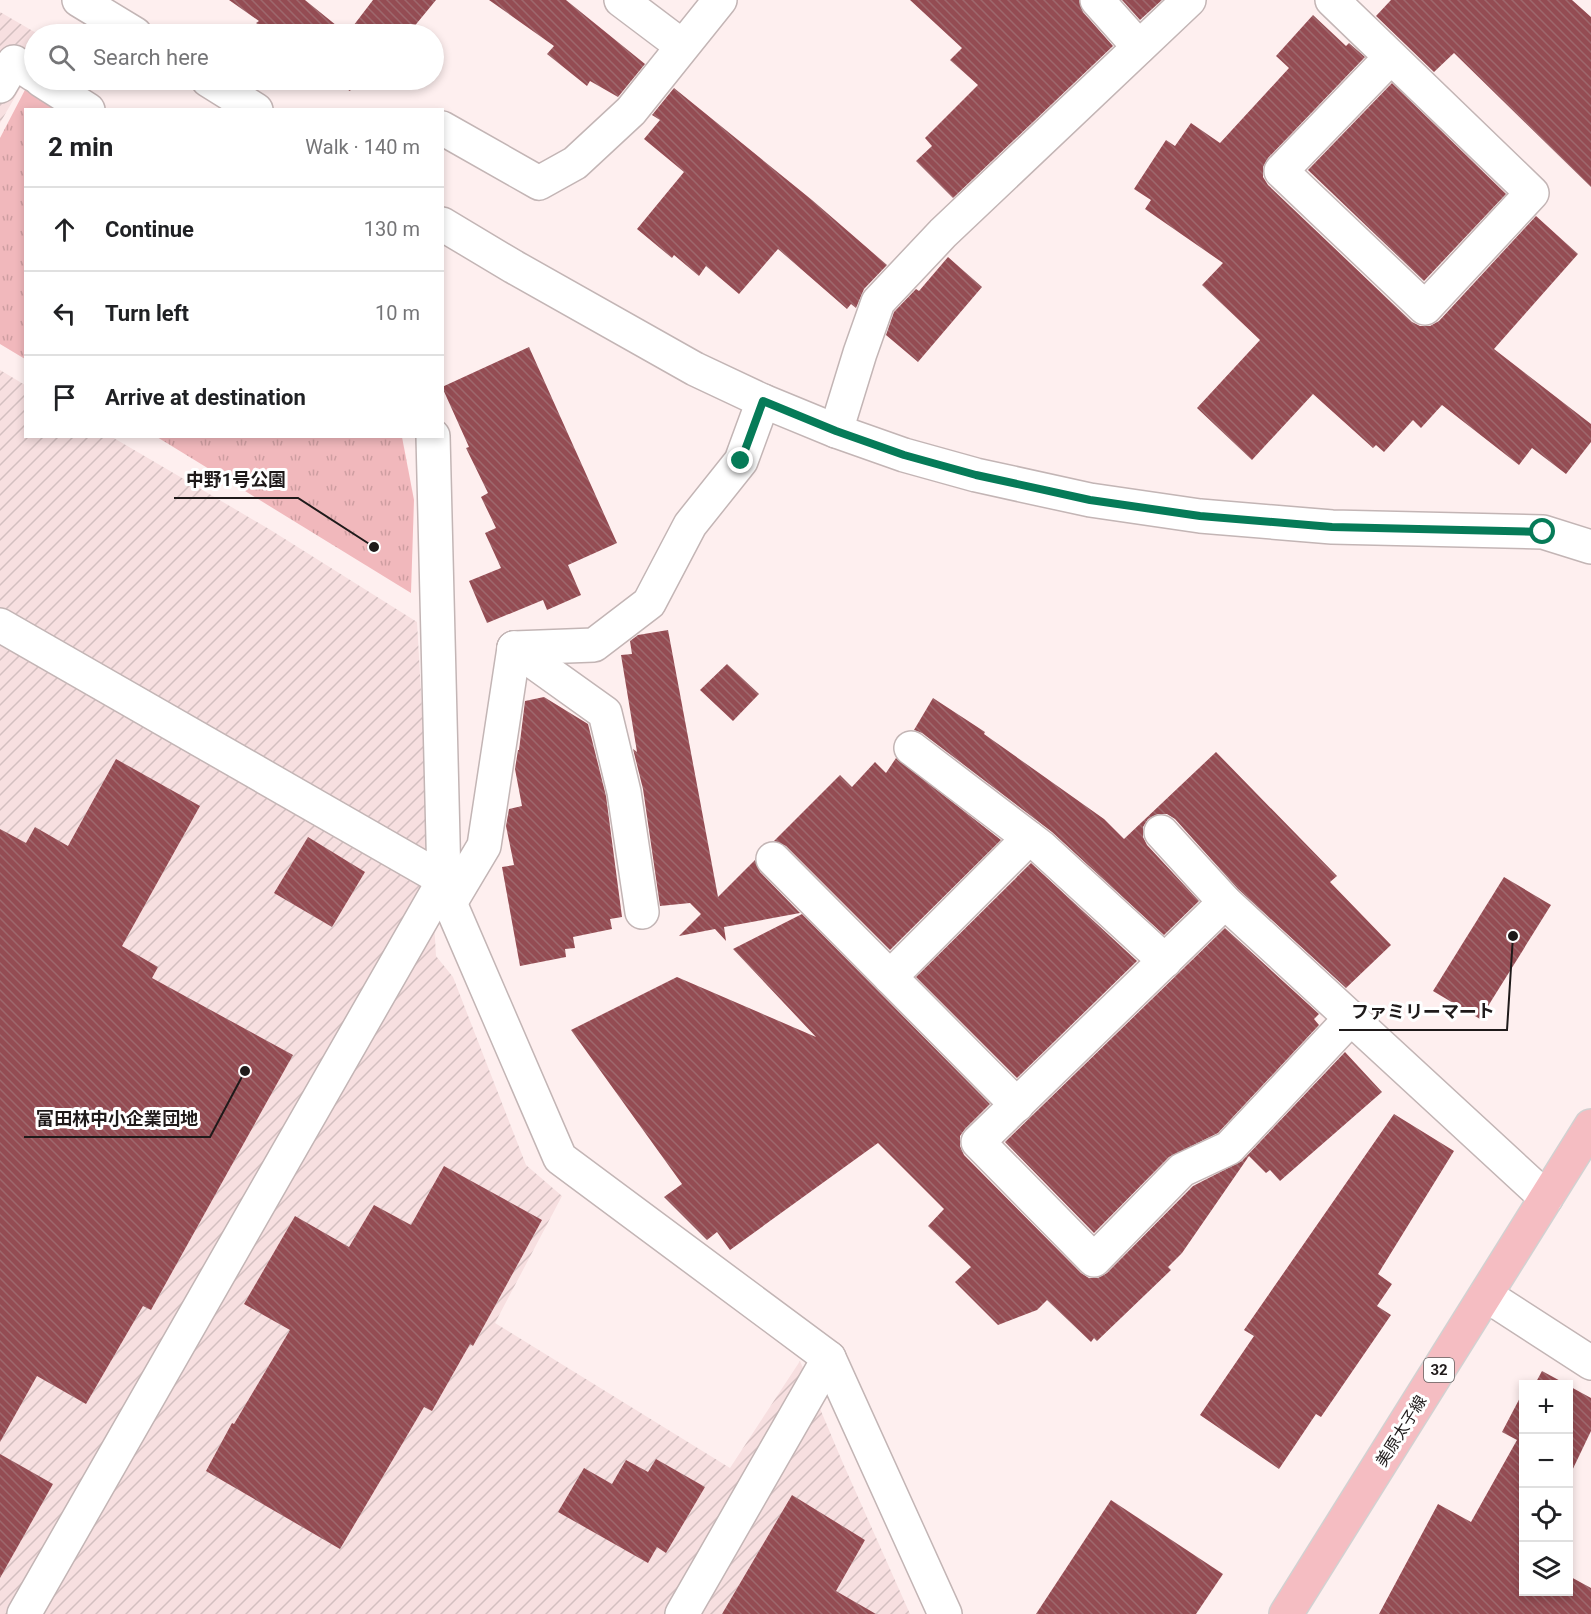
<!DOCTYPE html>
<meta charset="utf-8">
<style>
body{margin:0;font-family:Roboto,"Noto Sans JP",sans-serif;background:#f2f2f2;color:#202124}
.controls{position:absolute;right:18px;bottom:18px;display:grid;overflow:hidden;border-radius:0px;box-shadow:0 3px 9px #0003}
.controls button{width:54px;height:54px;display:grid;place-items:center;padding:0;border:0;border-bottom:2px solid #e0e0e0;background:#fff;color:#202124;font:30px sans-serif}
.stop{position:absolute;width:18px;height:18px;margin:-14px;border:4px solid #067b58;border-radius:50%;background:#fff}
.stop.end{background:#067b58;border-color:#fff;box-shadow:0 2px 6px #0008}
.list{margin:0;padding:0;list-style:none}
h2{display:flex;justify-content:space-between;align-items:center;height:78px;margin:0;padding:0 24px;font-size:26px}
h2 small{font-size:20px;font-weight:400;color:#757577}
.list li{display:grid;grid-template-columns:39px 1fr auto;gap:18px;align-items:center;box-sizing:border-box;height:84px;padding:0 24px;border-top:2px solid #e0e0e0}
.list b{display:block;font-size:22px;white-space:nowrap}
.list em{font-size:20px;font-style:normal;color:#757577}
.icon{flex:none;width:33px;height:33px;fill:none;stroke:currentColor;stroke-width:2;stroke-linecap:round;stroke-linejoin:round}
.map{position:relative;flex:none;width:1591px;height:1614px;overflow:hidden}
.search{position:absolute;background:#fff;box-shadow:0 3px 9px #0003;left:24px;top:24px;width:420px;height:66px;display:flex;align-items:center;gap:15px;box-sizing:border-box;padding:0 21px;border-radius:33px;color:#757577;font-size:22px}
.panel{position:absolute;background:#fff;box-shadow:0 3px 9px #0003;left:24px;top:108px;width:420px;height:330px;border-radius:0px}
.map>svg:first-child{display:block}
</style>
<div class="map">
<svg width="1591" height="1614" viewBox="0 0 1591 1614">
<defs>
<pattern id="industrial-furrows" width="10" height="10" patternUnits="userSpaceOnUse" patternTransform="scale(1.5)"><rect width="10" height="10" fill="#f7dfe0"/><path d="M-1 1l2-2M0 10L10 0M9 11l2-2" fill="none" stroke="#d3bfc0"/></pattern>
<pattern id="grass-tufts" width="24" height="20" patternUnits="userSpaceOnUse" patternTransform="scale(1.5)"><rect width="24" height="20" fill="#f1b8bc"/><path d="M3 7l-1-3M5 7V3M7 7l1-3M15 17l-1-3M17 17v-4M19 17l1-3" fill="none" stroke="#ce9ea1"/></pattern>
<pattern id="building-back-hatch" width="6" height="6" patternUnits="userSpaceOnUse" patternTransform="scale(1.5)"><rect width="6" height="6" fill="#944c53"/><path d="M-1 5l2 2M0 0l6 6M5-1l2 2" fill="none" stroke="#9e686d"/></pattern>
</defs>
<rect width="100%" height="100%" fill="#feefef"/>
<g fill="url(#industrial-furrows)">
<path d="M0,12L38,34H34V64L0,123Z"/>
<path d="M0,370L25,385L26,436L112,437L269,529L417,622L436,956L453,977L526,1165L562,1196L495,1323L730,1468L800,1361L842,1461L910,1614H0Z"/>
</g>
<g fill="url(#grass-tufts)">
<path d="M27,86L61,109L26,110L25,359L0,344V138Z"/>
<path d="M157,437H402L414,500L411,593Z"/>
</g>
<g fill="url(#building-back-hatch)">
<path d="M229,0H305L347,34L373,0H436L408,34H265L257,29L260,26L256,23L259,21Z"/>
<path d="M489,0H566L645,64L618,97L590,81L587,86L547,54L554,46Z"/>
<path d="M910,0H1079L1083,12L1113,46L953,198L916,161L932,146L925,138L978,85L950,60L962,48Z"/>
<path d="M1122,0H1162L1140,20Z"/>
<path d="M1391,0H1572L1591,17V187L1454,53L1434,72L1376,16Z"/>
<path d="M1313,15L1346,46L1349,43L1365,57L1268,158L1263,167V177L1268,185L1412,322L1420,326H1430L1439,321L1536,216L1578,254L1494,349L1591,424V442L1566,474L1532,448L1519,465L1442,405L1421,428L1413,420L1384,452L1376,445L1373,448L1313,394L1252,460L1197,408L1260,340L1202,285L1223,263L1145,209L1151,200L1134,189L1166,140L1175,146L1191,123L1220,143L1289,68L1276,56Z"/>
<path d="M331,80H357L350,91Z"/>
<path d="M1392,83L1506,194L1424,281L1308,170Z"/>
<path d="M674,88L812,200L887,265L864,289L856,308L851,304L847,309L778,249L739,294L706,266L699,276L674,255L672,258L637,229L684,172L644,139L660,120L652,115Z"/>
<path d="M948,257L982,287L918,362L886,335L894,312L916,289L919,291Z"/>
<path d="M529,347L617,543L568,565L581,595L547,610L543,600L487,623L469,581L501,568L485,533L496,528L481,497L488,493L466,448L469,447L442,387Z"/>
<path d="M668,630L718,897L755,860L760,872L800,913L724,927L726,941L715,929L679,936L701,914L690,903L660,906L643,789L633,749L637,752L621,655L632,654L630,641L638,635Z"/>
<path d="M727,664L759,694L733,721L700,690Z"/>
<path d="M544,697L588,724L606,796L622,917L610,919L612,929L573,937L575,948L565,949L566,957L520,966L502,867L514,865L506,826L509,809L522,806L515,769L518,750H519L525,701Z"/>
<path d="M933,698L985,732L984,734L1104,819L1124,839L1216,752L1337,876L1330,882L1391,945L1346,988L1238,889L1175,819L1167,814H1158L1148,819L1143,827V837L1147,845L1199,901L1164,935L1052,832L922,733L914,730Z"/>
<path d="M896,758L1001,840L890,950L786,846L774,841L840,775L852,787L875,762L886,773Z"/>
<path d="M116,759L200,806L122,946L158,967L152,978L293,1055L151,1310L143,1306L86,1404L37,1376L0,1442V829L26,843L35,827L68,846Z"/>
<path d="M308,837L365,872L332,927L274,893Z"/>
<path d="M1031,863L1137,961L1017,1078L916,977Z"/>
<path d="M1504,877L1551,905L1480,1019L1433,991Z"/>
<path d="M802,914L990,1104L965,1129L960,1136V1146L964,1155L1081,1273L1089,1278H1098L1107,1273L1193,1186L1242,1161L1345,1052L1382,1092L1280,1181L1270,1170L1266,1173L1249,1156L1182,1253L1168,1267L1171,1270L1097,1341L1094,1338L1091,1342L1047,1300L1037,1310L998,1325L955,1282L971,1267L928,1226L944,1209L878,1143L730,1250L717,1232L707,1240L664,1197L682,1184L571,1030L677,977L816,1037L733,949Z"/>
<path d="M1225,928L1319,1014L1314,1019L1319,1025L1218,1133L1169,1157L1094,1233L1005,1142Z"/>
<path d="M1394,1114L1454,1151L1378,1274L1392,1284L1377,1306L1391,1315L1321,1417L1316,1414L1279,1469L1200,1415L1254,1336L1244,1330Z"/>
<path d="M444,1166L542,1220L473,1346L470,1344L432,1411L424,1407L340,1549L206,1471L232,1423L234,1424L290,1330L244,1304L295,1216L349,1247L374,1205L411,1225Z"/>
<path d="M1542,1371L1566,1384H1535Z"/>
<path d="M1569,1386L1591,1398V1431L1569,1477Z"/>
<path d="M1523,1392L1524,1592H1569V1576L1591,1588V1614H1379L1438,1504L1471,1522L1517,1440L1502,1432Z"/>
<path d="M0,1454L53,1484L0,1578Z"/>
<path d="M656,1459L705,1487L666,1553L657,1547L648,1563L558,1512L584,1468L612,1484L626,1460L648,1472Z"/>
<path d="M792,1495L865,1540L836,1591L876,1614H722Z"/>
<path d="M1111,1500L1223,1574L1196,1614H1036Z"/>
</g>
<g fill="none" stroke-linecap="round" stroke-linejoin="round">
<g stroke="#c3b5b5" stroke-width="36">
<g id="minor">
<path d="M79,0L135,34"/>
<path d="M621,0L682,46"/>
<path d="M1097,0L1139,47"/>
<path d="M1332,0L1532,193L1425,308L1281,171L1391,57"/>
<path d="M41,80L88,110"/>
<path d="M208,80L256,110"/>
<path d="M0,86L14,62L34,75"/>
<path d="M442,128L539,183L575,163L631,111L720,0"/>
<path d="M442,224L514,267L695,369L763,401L836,431L904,455L976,475L1090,500L1200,516L1332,527L1543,532L1591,547"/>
<path d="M836,431L860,353L878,302L943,233L1189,0"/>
<path d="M433,436L444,880L450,903L560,1158L829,1358L945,1614"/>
<path d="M0,625L444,880"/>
<path d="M514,648L594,645L649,603L690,525L741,461L763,401"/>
<path d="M514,648L605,713L624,792L642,912"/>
<path d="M911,748L1041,847L1165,961"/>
<path d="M1161,832L1225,902L1546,1198"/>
<path d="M773,859L1017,1105"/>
<path d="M1225,902L978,1142L1094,1260L1182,1170L1229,1148L1351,1018"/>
<path d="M450,903L484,846L514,648"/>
<path d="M890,977L1029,838"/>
<path d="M1486,1295L1591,1363"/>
<path d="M24,1614L444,880"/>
<path d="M682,1614L829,1358"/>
</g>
</g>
<g stroke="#d2d1d1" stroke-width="36">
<path id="major" d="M1286,1614L1591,1126"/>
</g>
<use href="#minor" stroke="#fff" stroke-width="33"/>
<use href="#major" stroke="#f5bdc2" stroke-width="33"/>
</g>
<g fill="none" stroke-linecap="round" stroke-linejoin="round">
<path stroke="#067b58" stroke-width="8" d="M741,461L763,401L836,431L904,455L976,475L1090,500L1200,516L1332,527L1543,532"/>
</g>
<g text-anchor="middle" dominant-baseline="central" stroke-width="6" stroke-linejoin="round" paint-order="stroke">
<rect fill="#fff" stroke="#625f5f" stroke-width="1.5" x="1424" y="1358" width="30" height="24" rx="4.5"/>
<g font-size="15" font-weight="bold" fill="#1f1a1a">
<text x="1439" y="1370">32</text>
</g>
<g font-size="16" fill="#1f1a1a" stroke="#fff">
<text transform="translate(1401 1431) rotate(-58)">美原太子線</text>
</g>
</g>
<path fill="none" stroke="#1f1a1a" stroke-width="2" d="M374 547L298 498H174M1513 936L1507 1030H1339M245 1071L210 1137H24"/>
<g fill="#1f1a1a" stroke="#fff" stroke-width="2">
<circle cx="374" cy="547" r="6"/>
<circle cx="1513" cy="936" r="6"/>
<circle cx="245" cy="1071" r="6"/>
</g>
<g font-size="18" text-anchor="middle" font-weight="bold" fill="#1f1a1a" stroke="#fff" stroke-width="6" stroke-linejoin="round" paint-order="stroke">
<text x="236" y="486">中野1号公園</text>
<text x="1423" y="1018">ファミリーマート</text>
<text x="117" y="1125">富田林中小企業団地</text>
</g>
</svg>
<div class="controls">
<button>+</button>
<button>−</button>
<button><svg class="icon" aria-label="locate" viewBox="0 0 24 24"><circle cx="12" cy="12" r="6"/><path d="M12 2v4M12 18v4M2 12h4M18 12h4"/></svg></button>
<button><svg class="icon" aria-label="layers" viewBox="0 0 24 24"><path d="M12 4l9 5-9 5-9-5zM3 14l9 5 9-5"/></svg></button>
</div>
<div class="stop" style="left:1543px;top:532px"></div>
<div class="stop end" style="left:741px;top:461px"></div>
<div class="search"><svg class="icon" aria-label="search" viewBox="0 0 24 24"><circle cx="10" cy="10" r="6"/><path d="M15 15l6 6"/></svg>Search here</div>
<section class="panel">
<h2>2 min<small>Walk · 140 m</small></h2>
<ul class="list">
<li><svg class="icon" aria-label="ahead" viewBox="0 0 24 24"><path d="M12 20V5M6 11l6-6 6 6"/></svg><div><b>Continue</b></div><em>130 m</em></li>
<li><svg class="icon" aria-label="left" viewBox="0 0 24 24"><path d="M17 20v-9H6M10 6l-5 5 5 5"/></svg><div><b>Turn left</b></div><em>10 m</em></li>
<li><svg class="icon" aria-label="arrive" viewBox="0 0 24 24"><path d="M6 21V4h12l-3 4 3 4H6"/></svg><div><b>Arrive at destination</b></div></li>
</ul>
</section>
</div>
